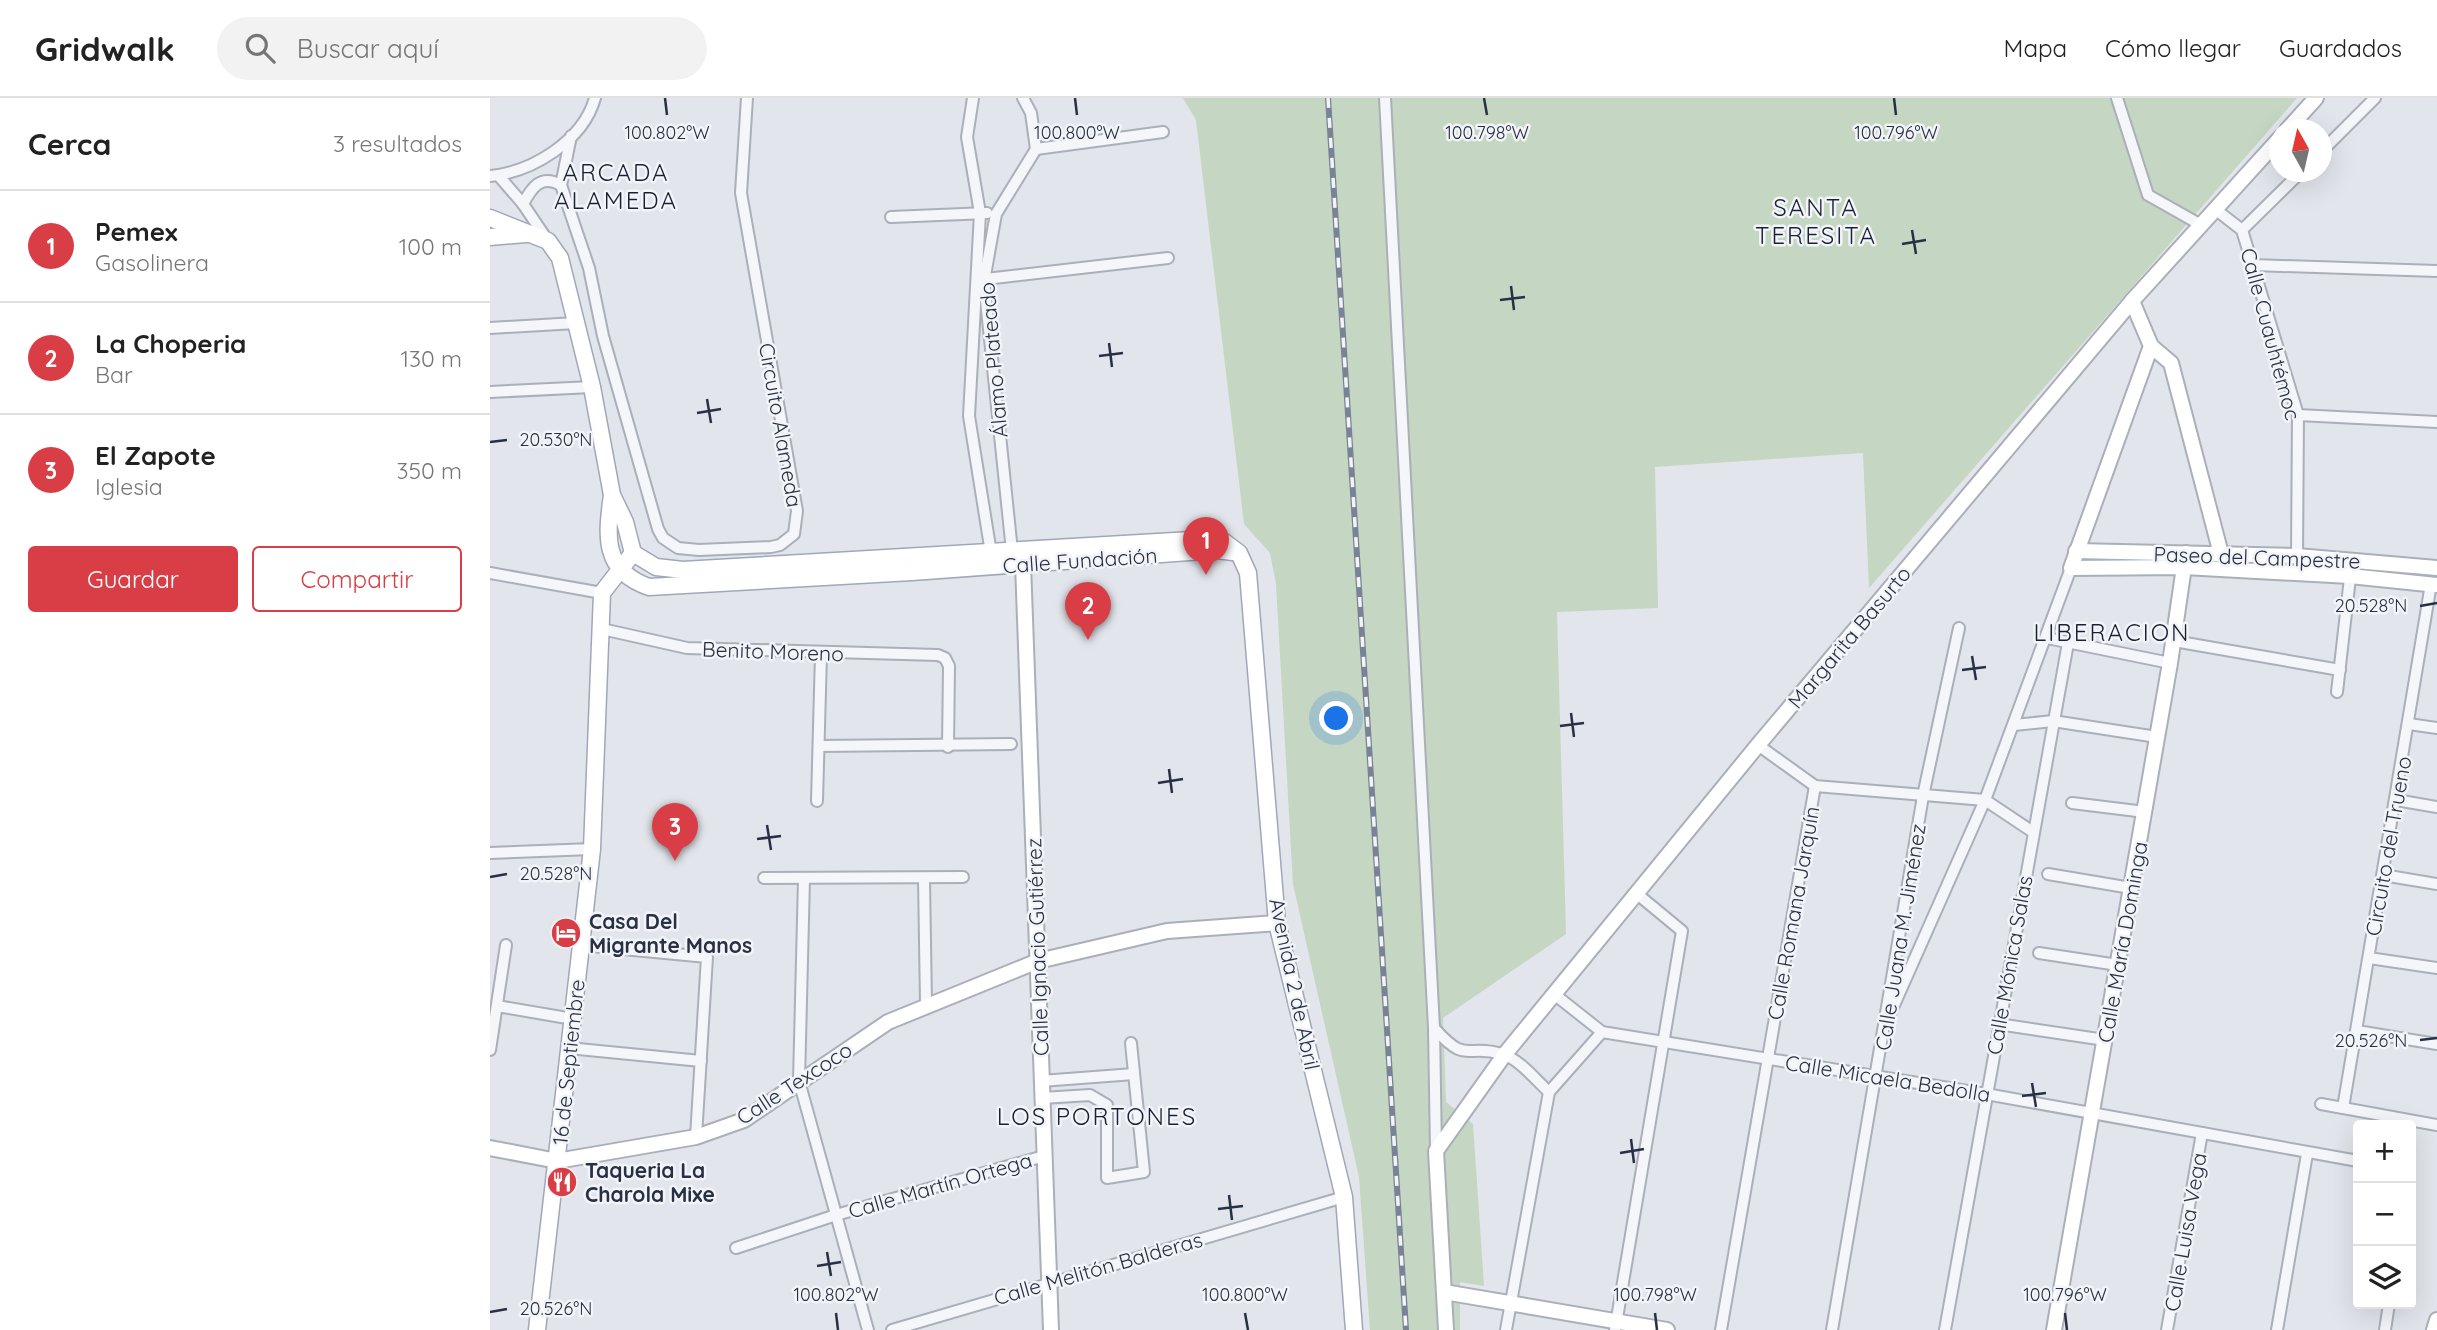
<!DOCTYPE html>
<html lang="es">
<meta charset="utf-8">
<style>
body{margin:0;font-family:Quicksand,sans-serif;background:#f2f2f2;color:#222}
.controls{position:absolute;right:21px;bottom:21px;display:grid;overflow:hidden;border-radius:7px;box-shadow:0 7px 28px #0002}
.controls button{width:63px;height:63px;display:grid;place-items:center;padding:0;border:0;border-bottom:2px solid #e0e0e0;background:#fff;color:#222;font:35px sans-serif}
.compass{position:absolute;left:1779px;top:21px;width:63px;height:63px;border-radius:50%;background:#fff;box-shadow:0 7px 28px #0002;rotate:352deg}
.you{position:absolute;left:847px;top:621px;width:24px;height:24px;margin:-18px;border:5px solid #fff;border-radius:50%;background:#1a73e8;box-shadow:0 0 0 10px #1a73e833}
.badge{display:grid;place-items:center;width:46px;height:46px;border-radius:50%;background:#d93e46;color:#fff;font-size:23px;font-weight:700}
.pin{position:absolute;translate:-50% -58px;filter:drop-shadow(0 2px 4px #0008)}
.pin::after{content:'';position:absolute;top:37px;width:24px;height:21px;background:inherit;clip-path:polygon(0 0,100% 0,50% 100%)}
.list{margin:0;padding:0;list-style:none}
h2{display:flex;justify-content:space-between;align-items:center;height:91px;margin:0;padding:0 28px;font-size:30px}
h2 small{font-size:23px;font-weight:400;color:#767676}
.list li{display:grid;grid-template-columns:46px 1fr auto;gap:21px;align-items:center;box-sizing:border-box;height:112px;padding:0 28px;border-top:2px solid #e0e0e0}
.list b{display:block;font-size:26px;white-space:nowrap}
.list p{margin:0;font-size:23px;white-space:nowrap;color:#767676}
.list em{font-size:23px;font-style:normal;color:#767676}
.actions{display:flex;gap:14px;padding:21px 28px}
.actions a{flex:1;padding:16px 0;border:2px solid #d93e46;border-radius:7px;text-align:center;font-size:24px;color:#d93e46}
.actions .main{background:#d93e46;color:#fff}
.icon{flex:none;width:38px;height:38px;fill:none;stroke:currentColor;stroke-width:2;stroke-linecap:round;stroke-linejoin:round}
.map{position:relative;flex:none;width:1947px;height:1232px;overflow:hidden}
header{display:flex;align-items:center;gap:42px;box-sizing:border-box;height:98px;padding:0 35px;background:#fff;border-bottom:2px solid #e0e0e0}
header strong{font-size:33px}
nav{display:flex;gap:38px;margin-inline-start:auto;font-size:24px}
.search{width:490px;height:63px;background:#f2f2f2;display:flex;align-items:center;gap:18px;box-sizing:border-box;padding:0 24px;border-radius:38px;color:#767676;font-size:26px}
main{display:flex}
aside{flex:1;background:#fff}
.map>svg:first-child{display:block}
</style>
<header>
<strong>Gridwalk</strong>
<div class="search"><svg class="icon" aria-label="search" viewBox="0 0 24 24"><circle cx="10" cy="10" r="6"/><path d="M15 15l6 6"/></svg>Buscar aquí</div>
<nav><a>Mapa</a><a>Cómo llegar</a><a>Guardados</a></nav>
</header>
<main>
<aside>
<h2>Cerca<small>3 resultados</small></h2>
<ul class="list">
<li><span class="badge">1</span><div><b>Pemex</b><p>Gasolinera</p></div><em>100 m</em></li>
<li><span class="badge">2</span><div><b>La Choperia</b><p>Bar</p></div><em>130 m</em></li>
<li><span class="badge">3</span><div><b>El Zapote</b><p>Iglesia</p></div><em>350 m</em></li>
</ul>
<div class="actions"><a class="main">Guardar</a><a>Compartir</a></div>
</aside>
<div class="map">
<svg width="1947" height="1232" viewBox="0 0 1947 1232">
<rect width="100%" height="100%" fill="#e2e5eb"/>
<path fill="#c5d6c2" d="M693,0H1807L1379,490L1373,355L1165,369L1168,510L1067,514L1076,836L953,920L956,1004L983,1026L994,1188L970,1184V1232H880L869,1079L803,786L786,486L780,455L754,426L706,22Z"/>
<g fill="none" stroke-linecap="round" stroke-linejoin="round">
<g stroke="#aaafb9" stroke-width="14">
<g id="street">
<path d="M483,0L477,39L490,115L479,318L501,455"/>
<path d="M895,0L944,930L946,1053"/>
<path d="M1627,0L1658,97L1711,127"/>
<path d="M81,38L71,87L99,170L113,238L168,431L173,440L188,450L209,452L281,449L290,447L304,436L307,413L251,95L257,0"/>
<path d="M546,51L673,34"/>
<path d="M1832,53L1885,0"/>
<path d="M8,77L33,106"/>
<path d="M0,78C42,74 93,43 105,0"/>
<path d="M1725,111L1752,132L1808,317L1807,458"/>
<path d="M401,119L497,115"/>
<path d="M1752,132L1811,74"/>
<path d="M58,143L33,106C42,89 51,76 71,87"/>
<path d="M1763,167L1947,173"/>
<path d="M487,182L678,160"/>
<path d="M0,230L86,225"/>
<path d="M0,294L102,289"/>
<path d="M1808,317L1947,324"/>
<path d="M522,453L494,183L506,116L546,51L541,15L533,0"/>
<path d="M0,475L112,495"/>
<path d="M112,531L197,550L448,557L455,560L459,568L458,649"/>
<path d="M1557,540L1680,565"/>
<path d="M1684,543L1850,572"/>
<path d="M1847,594L1861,471"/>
<path d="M1919,626L1947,630"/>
<path d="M1524,627L1563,623L1667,639"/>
<path d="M1268,647L1325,688L1495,702L1543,734"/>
<path d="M329,648L521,646"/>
<path d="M1906,702L1947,709"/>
<path d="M327,703L331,556"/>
<path d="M1582,705L1655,714"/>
<path d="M0,755L102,751"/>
<path d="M1558,776L1641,790"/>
<path d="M1893,777L1947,786"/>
<path d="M274,780L473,779"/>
<path d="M314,781L309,983L378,1232"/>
<path d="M434,781L436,906"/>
<path d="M91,847L217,859L206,1039"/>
<path d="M1549,855L1628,867"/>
<path d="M1879,860L1947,870"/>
<path d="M1064,896L1112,934L1496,996L1868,1063"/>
<path d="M7,908L83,921"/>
<path d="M1401,914L1495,702L1581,470"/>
<path d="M1508,926L1615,942"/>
<path d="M944,930C978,968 975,945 1012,956C1028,960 1047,983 1059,994"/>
<path d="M1867,933L1947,946"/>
<path d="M78,950L211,963"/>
<path d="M0,952L16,847"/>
<path d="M551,983L644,976"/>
<path d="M552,1000L600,997L617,1007V1080L654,1074L641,945"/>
<path d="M1831,1006L1947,1027"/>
<path d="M1853,1010L1941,486"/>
<path d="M246,1150L346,1117L554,1058"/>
<path d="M402,1232L854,1099"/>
<path d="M1016,1232L1059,994L1112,934"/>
<path d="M1125,1232L1192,833L1146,795"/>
<path d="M1231,1232L1325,688"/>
<path d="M1342,1232L1433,698L1469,530"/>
<path d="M1455,1232L1578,545"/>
<path d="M1677,1232L1712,1035"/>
<path d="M1787,1232L1817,1056"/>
<path d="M1895,1232L1899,1206"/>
</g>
</g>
<g stroke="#aaafb9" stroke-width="18">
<g id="secondary">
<path d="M1797,32L1826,0"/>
<path d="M1642,203L1661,248L1581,470L1694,469L1860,478L1947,487"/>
<path d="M1661,248L1681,265L1731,456"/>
<path d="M1586,453L1807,458L1947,470"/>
<path d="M533,466L561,1232"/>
<path d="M0,1050L67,1063L206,1039L254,1022L398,924L548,863L677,833L787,825"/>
<path d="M954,1194L1177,1232"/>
<path d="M956,1232L946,1053L1015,956L1268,647L1642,203L1790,40"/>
<path d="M1564,1232L1680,565L1696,455"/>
<path d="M1944,1232L1947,1222"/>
</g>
</g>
<g stroke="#a0a7b8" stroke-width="19">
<g id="primary">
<path d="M0,120L58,143L70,160L102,289L122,397L135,424L143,455L166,469L193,472L719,441L733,443L749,455L758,475L787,825L854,1099L864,1232"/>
<path d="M0,139L36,136"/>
<path d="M122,397C116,439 113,473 159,489L422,474L727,452L743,454"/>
<path d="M47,1232L102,751L112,495L143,455"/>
</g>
</g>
<use href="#street" stroke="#f5f6f9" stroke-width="10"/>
<use href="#secondary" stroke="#fff" stroke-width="14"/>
<use href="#primary" stroke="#fff" stroke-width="16"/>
<g stroke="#7a8296" stroke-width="6">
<path id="rail" d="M838,0L916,1232"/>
</g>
<use href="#rail" stroke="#f2f4f8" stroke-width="3.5" stroke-dasharray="10" stroke-linecap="butt"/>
</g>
<path fill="none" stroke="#283045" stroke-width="2.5" d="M175,0L177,17M585,0L587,17M994,0L997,17M1404,0L1406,17M1422,132L1426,156M1412,146L1436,142M1021,188L1024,212M1010,202L1035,199M619,245L622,269M609,258L633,255M217,301L221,325M207,315L231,311M0,344L17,342M1930,508L1947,505M1482,558L1486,582M1472,572L1496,569M1081,615L1084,639M1070,628L1094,625M679,671L682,695M668,685L693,681M277,727L281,752M267,741L291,738M0,779L17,776M1930,942L1947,940M1542,985L1546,1009M1532,998L1556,995M1141,1041L1144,1065M1130,1055L1154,1051M739,1097L742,1122M728,1111L753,1108M337,1154L341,1178M327,1168L351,1164M0,1214L17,1211M346,1215L348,1232M755,1215L758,1232M1165,1215L1167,1232M1575,1215L1577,1232"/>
<defs>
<g id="hotel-disc" transform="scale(1.575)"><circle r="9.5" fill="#d93e46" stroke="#f2f4f8"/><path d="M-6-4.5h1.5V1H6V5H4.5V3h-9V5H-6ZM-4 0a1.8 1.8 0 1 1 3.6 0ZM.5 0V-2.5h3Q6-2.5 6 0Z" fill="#fff"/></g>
<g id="restaurant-disc" transform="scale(1.575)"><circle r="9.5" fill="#d93e46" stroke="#f2f4f8"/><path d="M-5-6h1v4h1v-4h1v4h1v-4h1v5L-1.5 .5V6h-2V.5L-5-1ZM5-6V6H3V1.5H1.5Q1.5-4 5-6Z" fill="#fff"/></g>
</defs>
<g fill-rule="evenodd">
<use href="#hotel-disc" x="76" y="835"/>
<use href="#restaurant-disc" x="72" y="1084"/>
</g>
<g text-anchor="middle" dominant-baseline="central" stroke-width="5" stroke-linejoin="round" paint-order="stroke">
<g font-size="21" fill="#283045" stroke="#f2f4f8">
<text transform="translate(1781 236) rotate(75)">Calle Cuauhtémoc</text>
<text transform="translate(503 262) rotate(-95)">Álamo Plateado</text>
<text transform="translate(291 327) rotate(80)">Circuito Alameda</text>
<text transform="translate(1767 459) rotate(2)">Paseo del Campestre</text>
<text transform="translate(590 462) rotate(-4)">Calle Fundación</text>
<text transform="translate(1359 539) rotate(-50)">Margarita Basurto</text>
<text transform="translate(283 553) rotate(2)">Benito Moreno</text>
<text transform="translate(1898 748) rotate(-80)">Circuito del Trueno</text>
<text transform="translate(1303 815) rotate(-80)">Calle Romana Jarquín</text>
<text transform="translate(1410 839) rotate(-81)">Calle Juana M. Jiménez</text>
<text transform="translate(1632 844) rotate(-80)">Calle María Dominga</text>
<text transform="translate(547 849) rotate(-92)">Calle Ignacio Gutiérrez</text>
<text transform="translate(1519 867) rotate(-80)">Calle Mónica Salas</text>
<text transform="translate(805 886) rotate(78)">Avenida 2 de Abril</text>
<text transform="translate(78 964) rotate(-84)">16 de Septiembre</text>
<text transform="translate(1398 980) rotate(9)">Calle Micaela Bedolla</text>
<text transform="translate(304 985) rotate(-33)">Calle Texcoco</text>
<text transform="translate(450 1087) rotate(-16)">Calle Martín Ortega</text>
<text transform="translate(1695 1134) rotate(-80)">Calle Luisa Vega</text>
<text transform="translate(608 1170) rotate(-16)">Calle Melitón Balderas</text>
</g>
<g font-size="21" font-weight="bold" fill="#283045" stroke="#f2f4f8" text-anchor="start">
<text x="99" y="823">Casa Del<tspan x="99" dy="24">Migrante Manos</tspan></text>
<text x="95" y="1072">Taqueria La<tspan x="95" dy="24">Charola Mixe</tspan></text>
</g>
<g font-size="24" letter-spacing="2" fill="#1a2136" stroke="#f2f4f8">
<text x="126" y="74">ARCADA<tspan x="126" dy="28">ALAMEDA</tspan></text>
<text x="1326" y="109">SANTA<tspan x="1326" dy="28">TERESITA</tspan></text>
<text x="1622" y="534">LIBERACION</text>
<text x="607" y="1018">LOS PORTONES</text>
</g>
</g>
<g font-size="18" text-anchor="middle" fill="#283045" stroke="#f2f4f8" stroke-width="5" stroke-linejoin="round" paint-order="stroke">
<text x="177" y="41">100.802°W</text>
<text x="587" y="41">100.800°W</text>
<text x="997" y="41">100.798°W</text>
<text x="1406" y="41">100.796°W</text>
<text x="66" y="348">20.530°N</text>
<text x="1881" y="514">20.528°N</text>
<text x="66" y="782">20.528°N</text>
<text x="1881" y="949">20.526°N</text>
<text x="346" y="1203">100.802°W</text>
<text x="755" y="1203">100.800°W</text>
<text x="1165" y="1203">100.798°W</text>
<text x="1575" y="1203">100.796°W</text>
<text x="66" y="1217">20.526°N</text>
</g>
</svg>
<div class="controls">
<button>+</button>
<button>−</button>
<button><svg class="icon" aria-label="layers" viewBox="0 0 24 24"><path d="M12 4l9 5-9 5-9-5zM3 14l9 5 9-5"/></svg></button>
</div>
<svg class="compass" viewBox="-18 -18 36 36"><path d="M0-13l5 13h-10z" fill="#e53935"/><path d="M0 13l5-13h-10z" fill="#767676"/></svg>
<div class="you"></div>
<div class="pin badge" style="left:716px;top:477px">1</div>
<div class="pin badge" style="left:598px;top:542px">2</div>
<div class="pin badge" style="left:185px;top:763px">3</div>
</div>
</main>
